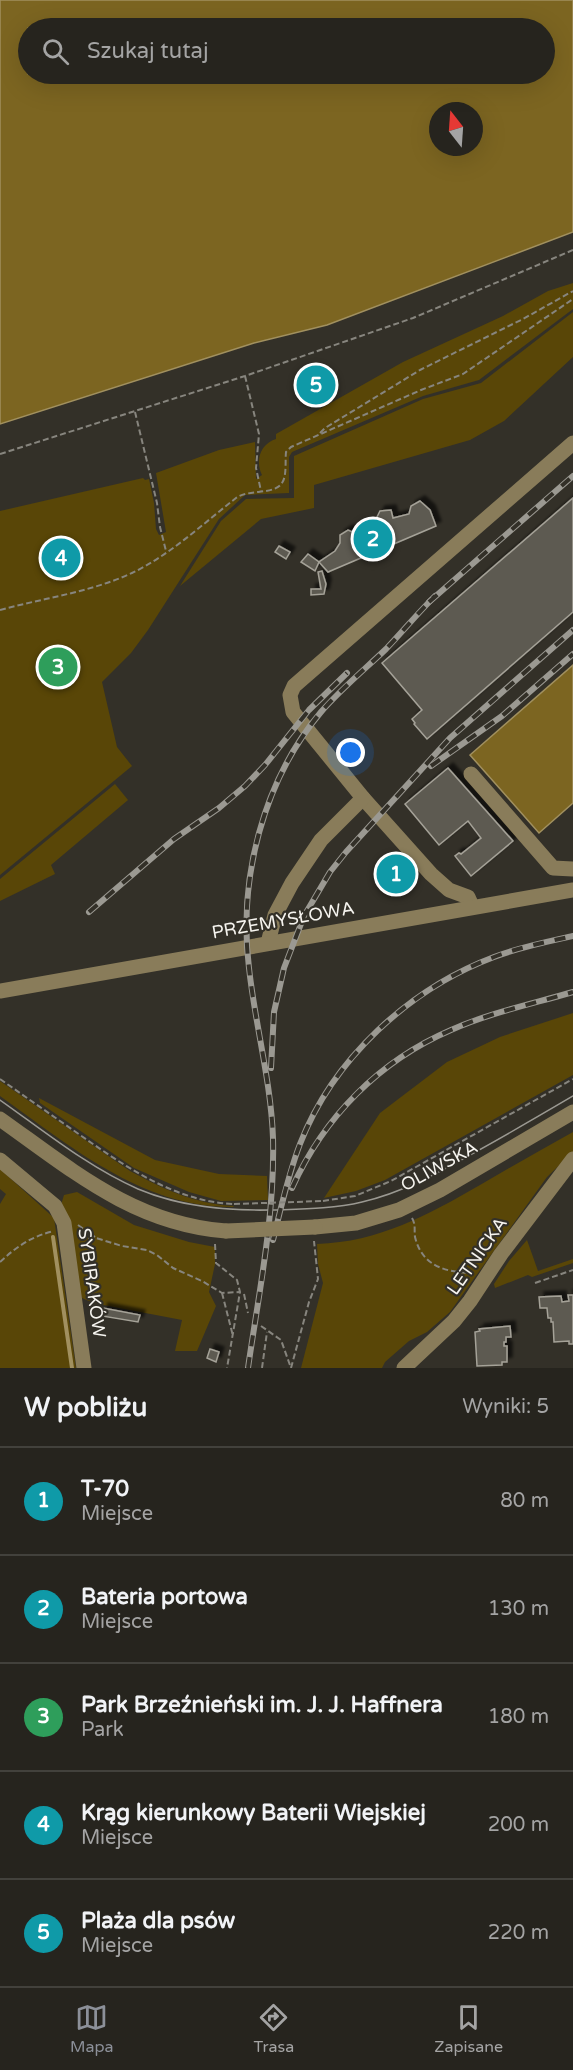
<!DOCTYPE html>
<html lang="pl">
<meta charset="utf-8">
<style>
body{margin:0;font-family:"Varela Round",sans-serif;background:#32302b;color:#f1f3f6}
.compass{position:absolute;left:429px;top:102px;width:54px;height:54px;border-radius:50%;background:#26241e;box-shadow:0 6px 24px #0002;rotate:343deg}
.you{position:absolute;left:351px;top:753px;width:21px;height:21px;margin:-15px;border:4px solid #fff;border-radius:50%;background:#1a73e8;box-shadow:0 0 0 9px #1a73e833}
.badge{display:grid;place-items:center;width:39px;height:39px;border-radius:50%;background:#8c9099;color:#fff;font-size:20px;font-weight:700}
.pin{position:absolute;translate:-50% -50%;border:3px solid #fff;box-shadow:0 2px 6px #0006}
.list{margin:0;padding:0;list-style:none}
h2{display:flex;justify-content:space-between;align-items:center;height:78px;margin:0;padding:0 24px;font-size:26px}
h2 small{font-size:20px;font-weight:400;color:#a4a4a4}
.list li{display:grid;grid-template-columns:39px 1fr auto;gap:18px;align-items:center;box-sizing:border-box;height:108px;padding:0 24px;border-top:2px solid #42413c}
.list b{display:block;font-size:22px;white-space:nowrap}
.list p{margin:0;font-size:20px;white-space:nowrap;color:#a4a4a4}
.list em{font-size:20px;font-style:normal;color:#a4a4a4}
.icon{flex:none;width:33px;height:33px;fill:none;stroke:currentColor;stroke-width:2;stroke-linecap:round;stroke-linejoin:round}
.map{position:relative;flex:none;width:573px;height:1368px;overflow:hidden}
.search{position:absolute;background:#26241e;box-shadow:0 6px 24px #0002;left:18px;right:18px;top:18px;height:66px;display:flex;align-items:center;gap:15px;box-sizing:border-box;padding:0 21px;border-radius:33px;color:#a4a4a4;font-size:22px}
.sheet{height:618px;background:#26241e}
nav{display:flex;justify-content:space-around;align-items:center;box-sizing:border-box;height:84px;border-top:2px solid #42413c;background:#26241e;font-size:16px;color:#a4a4a4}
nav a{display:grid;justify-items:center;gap:3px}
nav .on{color:#8c9099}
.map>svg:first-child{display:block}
</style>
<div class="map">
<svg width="573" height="1368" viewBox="0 0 573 1368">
<defs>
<filter id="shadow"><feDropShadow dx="5" dy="-5" stdDeviation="1.5" flood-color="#0009"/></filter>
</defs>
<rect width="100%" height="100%" fill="#333028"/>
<g fill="#594607">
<path d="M573,283V309L479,380L423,396L292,452L289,457V493L245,495L219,519L148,630L131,653L102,682L117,747L132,766L0,875V511L143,478L145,480L149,479L154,503L156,529L159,535L166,532L156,473L219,450L255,442L256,479L262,475C255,461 260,444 276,439V434L403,362L503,316L548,291Z"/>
<path d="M573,312V357L504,421L470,440L314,485V508L261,519L180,586L221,521L246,499L294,498V456L423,399L481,383Z"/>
<path d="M115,784L128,800L51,865L55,874L0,901V879Z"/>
<path d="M573,1013V1075L385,1180L356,1191L324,1198L380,1113L447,1062L500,1037Z"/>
<path d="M0,1081L130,1171C163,1189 195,1204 234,1206L233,1207C143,1208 70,1146 0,1096Z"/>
<path d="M39,1098L155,1160L219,1174L267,1176L268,1200L221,1201L189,1192L134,1168L40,1103Z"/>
<path d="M573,1132V1152L547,1177L450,1312L427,1332L409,1341L385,1362L382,1368H301L323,1283L318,1264L317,1244C379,1242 428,1215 480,1185C511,1167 542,1149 573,1132Z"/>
<path d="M0,1169L54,1218L76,1368H0V1204L6,1194L0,1189Z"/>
<path d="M77,1192L134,1225L189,1242L215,1247V1264L209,1292L216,1306L197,1351H175L182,1320L93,1303L82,1298L79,1291L61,1205L64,1195Z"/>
<path d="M527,1240L538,1271L573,1259V1263L532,1277L528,1275L495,1288L494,1284L509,1261Z"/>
</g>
<g fill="#7c6521" stroke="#a1905f" stroke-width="1.5" fill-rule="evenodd">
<path d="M0,0H573V232L327,325L254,343L0,424ZM28,28H544V74H28ZM438,111H474V147H438Z"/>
<path d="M573,665V803L539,833L470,755Z"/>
</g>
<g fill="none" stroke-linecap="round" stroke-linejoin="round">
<path stroke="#a1905f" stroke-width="4" d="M53,1237L72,1368"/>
</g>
<g fill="#5d5a51" stroke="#a5a298" stroke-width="1.5" filter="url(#shadow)">
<path d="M573,498V612L427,739L414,724L415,723L412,719L422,710L382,663Z"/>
<path d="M420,501L430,510L436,526L328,572L319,562L335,551L340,543V535L348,530L359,535L376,529L379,521L377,517L380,511L391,510L393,518L409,514L411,506Z"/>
<path d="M279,546L290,552L286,559L275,552Z"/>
<path d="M308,554L319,562L315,571L301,562Z"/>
<path d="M322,571L326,584L324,594L311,595V589H321L318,572Z"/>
<path d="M448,768L513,841L471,876L455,856L459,853L461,854L481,838L468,821L439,845L405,804Z"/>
<path d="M404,866L407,877L387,882L384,872Z"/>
<path d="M568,1295H573V1344H569V1341L554,1342L553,1322H551V1318H548L547,1308H540L539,1297L561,1296L562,1302L569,1301Z"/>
<path d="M103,1308L140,1315L138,1322L102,1316Z"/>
<path d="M510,1326L511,1337H506V1342H504V1346H507V1362H502V1365L477,1366L475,1332L480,1331L479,1329Z"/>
<path d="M210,1349L219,1352L216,1362L207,1358Z"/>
</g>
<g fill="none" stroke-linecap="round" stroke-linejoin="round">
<g stroke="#87857e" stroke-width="2" stroke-dasharray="6 3" stroke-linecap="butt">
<path d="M245,376L259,434L256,468L261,491"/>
<path d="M135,412L157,503L160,527L166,551"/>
<path d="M320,433L325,428L420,370L523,319L573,291"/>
<path d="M0,454L245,376L413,318L573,250"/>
<path d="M0,610C44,598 91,592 132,573C170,555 204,523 236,498C248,489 275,495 282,483C287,476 285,461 286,452L291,447L421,390L463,374L573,299"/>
<path d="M0,1079C27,1098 53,1116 80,1135C126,1167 176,1202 234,1204"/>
<path d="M323,1201L355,1196L391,1181L573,1079"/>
<path d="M412,1218C416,1225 414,1229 415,1237C422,1266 445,1272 471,1273"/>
<path d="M78,1225L95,1237"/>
<path d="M79,1239L96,1238L122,1246L147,1250L157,1255L173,1268L202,1281L222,1293L240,1292"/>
<path d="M215,1244L216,1263L237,1280L240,1292L227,1368"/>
<path d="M0,1262C16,1247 32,1236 54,1231"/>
<path d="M535,1283L573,1270"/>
<path d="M222,1293L233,1336"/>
<path d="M244,1294L248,1313"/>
<path d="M261,1326L281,1340L291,1368"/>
<path d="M262,1368L267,1332"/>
<path d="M291,1368L309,1302L318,1279L314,1241"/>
</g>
<g stroke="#897c5a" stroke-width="15">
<path d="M471,774L553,868L573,869"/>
<path d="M363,798L431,874L449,890L468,897L472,906"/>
<path d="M268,943L275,915L292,883L321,840L363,798L293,712L290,695L294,686L573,443"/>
<path d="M0,991L573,890"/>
<path d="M0,1119C72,1170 134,1224 226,1231"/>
<path d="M0,1160L55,1206L64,1223L84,1368"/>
<path d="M315,1227L356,1223L399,1210L440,1190L573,1112"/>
<path d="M404,1368L454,1321L470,1301L501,1254L573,1159"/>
</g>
<path stroke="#9b9992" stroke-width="1.5" d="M0,1100C44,1131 88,1167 138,1189C181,1207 226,1211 272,1210C302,1209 333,1209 362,1202C401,1193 436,1174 470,1155C505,1136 539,1116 573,1096"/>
<g stroke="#9b9992" stroke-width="6">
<g id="rail">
<path d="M429,602L573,476"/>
<path d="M431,766L502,716L573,654"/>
<path d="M89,912L174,839L219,808L245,786L265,765L309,710L347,673"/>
<path d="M271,1068L274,1012L284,968L304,916L330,872L346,852L450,738L573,630"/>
<path d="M292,1188C324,1117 379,1061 451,1030C489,1013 532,1004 573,992"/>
<path d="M273,1240C281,1208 288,1175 300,1144C333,1059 409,989 494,957C520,947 546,942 573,936"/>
<path d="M248,1368C259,1292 275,1215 273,1138C271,1081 255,1024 249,968C238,879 263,781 321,712C341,689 364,670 386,649C403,631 418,613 435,596"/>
</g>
</g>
<use href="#rail" stroke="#333028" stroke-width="4" stroke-dasharray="11" stroke-linecap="butt"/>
<path stroke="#87857e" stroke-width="2" stroke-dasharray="6 3" stroke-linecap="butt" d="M234,1204L323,1201"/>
<path stroke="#897c5a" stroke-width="15" d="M226,1231L315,1227"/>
</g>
<g text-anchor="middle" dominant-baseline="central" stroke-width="4.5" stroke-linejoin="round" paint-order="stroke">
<g font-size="18" fill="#f6f4ef" stroke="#333028">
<text transform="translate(283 920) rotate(-10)">PRZEMYSŁOWA</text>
<text transform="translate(439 1166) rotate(-29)">OLIWSKA</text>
<text transform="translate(477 1256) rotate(-55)">LETNICKA</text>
<text transform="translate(92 1283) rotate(82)">SYBIRAKÓW</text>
</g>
</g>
</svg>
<svg class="compass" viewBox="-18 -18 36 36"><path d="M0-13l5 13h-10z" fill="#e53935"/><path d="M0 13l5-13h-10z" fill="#a4a4a4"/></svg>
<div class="you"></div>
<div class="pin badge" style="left:396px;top:874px;background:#0f9aa8">1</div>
<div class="pin badge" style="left:373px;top:539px;background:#0f9aa8">2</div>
<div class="pin badge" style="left:58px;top:667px;background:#2e9e5b">3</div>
<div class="pin badge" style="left:61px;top:558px;background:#0f9aa8">4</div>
<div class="pin badge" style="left:316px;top:385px;background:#0f9aa8">5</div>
<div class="search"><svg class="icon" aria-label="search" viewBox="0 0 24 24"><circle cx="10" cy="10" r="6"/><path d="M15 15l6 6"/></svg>Szukaj tutaj</div>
</div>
<section class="sheet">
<h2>W pobliżu<small>Wyniki: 5</small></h2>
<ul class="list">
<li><span class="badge" style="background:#0f9aa8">1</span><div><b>T-70</b><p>Miejsce</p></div><em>80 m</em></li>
<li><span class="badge" style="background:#0f9aa8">2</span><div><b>Bateria portowa</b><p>Miejsce</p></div><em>130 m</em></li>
<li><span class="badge" style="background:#2e9e5b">3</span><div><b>Park Brzeźnieński im. J. J. Haffnera</b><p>Park</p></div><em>180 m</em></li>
<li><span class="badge" style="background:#0f9aa8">4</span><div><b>Krąg kierunkowy Baterii Wiejskiej</b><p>Miejsce</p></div><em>200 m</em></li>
<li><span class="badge" style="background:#0f9aa8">5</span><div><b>Plaża dla psów</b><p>Miejsce</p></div><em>220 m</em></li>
</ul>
</section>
<nav>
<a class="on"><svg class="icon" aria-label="map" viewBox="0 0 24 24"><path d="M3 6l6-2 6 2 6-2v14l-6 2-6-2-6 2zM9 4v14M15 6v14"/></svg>Mapa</a>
<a><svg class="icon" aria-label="directions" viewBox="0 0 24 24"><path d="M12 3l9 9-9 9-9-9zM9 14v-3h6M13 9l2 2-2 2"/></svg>Trasa</a>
<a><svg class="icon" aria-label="saved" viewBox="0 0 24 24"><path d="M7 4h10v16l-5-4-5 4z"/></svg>Zapisane</a>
</nav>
